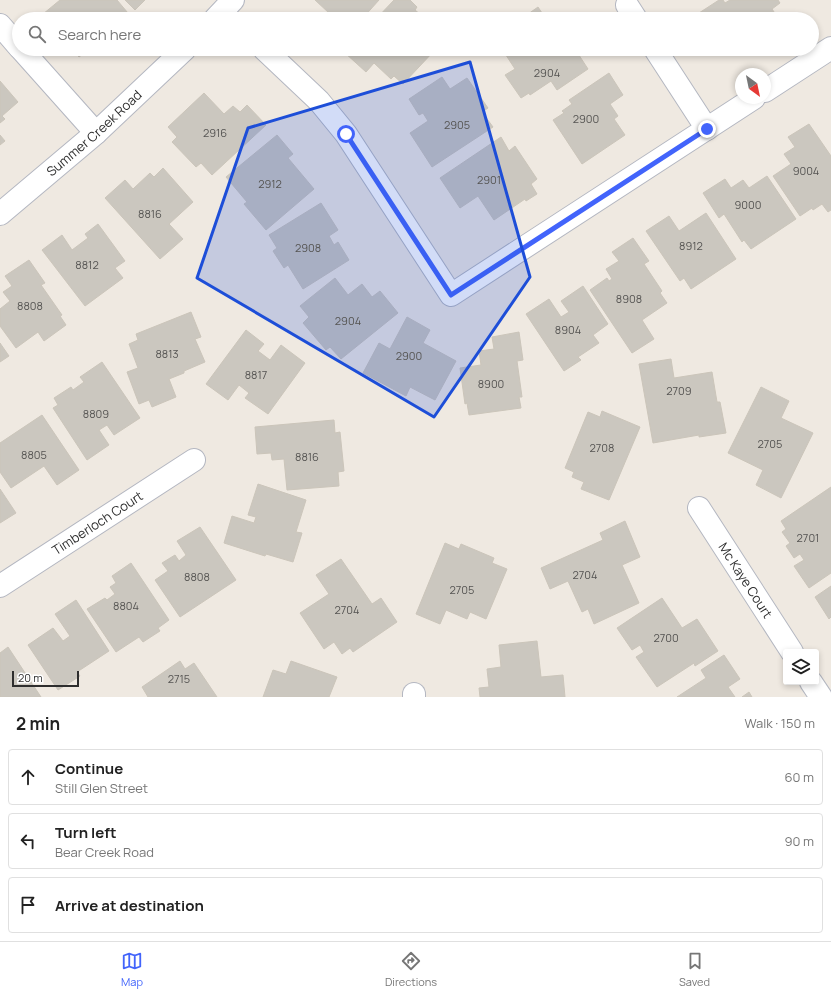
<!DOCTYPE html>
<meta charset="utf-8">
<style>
body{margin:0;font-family:Manrope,sans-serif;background:#f6f6f6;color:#222}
.controls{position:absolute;right:12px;bottom:12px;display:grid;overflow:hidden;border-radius:4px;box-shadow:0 2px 6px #0003}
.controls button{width:36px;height:36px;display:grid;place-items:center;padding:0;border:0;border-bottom:1px solid #e0e0e0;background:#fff;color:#222;font:20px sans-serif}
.compass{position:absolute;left:735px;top:68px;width:36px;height:36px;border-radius:50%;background:#fff;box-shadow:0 2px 6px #0003;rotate:147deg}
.scale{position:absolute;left:12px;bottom:10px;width:67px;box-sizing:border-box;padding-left:4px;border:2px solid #2e2e2e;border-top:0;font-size:11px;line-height:14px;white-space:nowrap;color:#2e2e2e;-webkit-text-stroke:3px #fff;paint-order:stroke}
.stop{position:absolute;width:12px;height:12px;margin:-9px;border:3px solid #4264fb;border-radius:50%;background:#fff}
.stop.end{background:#4264fb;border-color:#fff;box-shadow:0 1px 4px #0008}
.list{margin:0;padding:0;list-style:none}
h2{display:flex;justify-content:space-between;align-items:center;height:52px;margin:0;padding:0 16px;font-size:17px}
h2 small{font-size:13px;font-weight:400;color:#767676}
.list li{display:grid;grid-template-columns:26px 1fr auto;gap:12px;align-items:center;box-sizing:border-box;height:56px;margin:0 8px 8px;padding:0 8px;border:1px solid #e0e0e0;border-radius:4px}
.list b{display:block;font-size:15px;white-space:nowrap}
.list p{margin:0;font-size:13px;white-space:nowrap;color:#767676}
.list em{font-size:13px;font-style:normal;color:#767676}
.icon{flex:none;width:22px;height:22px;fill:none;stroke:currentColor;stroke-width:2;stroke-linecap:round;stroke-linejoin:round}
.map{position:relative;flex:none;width:831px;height:697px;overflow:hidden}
.search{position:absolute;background:#fff;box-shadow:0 2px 6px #0003;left:12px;right:12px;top:12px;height:44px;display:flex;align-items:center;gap:10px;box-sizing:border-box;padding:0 14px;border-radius:22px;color:#767676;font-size:15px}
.sheet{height:244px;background:#fff}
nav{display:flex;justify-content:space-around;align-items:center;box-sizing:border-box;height:56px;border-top:1px solid #e0e0e0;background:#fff;font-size:11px;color:#767676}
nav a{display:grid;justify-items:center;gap:2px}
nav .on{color:#4264fb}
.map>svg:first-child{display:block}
</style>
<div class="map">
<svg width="831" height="697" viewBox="0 0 831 697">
<rect width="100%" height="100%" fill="#efe9e1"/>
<g fill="#cbc7bf" stroke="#cbc5ba">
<path d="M60,0H117L133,19H47L43,14Z"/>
<path d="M125,0H145L135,10Z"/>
<path d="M315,0H379L362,19H324L329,13Z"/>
<path d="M394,0H410L417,7L415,10L421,15L418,19H376Z"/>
<path d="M719,0H723L725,3L730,0H778L780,3L772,9L779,19H702L699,13Z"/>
<path d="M538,7L546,19H521Z"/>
<path d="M72,49H89L79,57Z"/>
<path d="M349,49H432L434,51L403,84L394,76L391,79L374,63L366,72L345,53Z"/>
<path d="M502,49H575L588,69L557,90L551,81L530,95L529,93L521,98L505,75L515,69Z"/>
<path d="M745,49H758L749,55Z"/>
<path d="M609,73L623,95L610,104L618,116L614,119L625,135L582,164L553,120L564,113L562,111L572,104L569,100Z"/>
<path d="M442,77L450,89L467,78L488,108L482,112L493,127L432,167L410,133L428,121L423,113L419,115L409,99Z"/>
<path d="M0,81L18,102L2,116L5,119L0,123Z"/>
<path d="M204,93L224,114L233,106L240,112L247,105L266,125L212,175L201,163L196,167L172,142L177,137L168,127Z"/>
<path d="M809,124L831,156V210L828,212L822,204L813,210L812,208L800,216L773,176L791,164L784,154L795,147L788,137Z"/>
<path d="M0,135L5,141L0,145Z"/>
<path d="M277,135L293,154L288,158L314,189L266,230L244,204L247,202L226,177Z"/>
<path d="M501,137L509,151L515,146L537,179L531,184L537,194L526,201L525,199L494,220L478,196L460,208L440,178Z"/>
<path d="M163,168L193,202L169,224L183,239L160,259L105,198L125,180L133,189L150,173L154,177Z"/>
<path d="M767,176L796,219L751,249L744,240L742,242L724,214L719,218L703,193L725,179L731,188L743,180L749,188Z"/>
<path d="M321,203L338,230L329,236L334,245L338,242L349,260L303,289L288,265L284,268L273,251L277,248L269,235Z"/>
<path d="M706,213L736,259L691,289L684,278L680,281L646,231L669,216L679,231Z"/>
<path d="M98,224L125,261L115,268L123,278L85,306L42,250L62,235L72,250L88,238L85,234Z"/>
<path d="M633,238L649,261L644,264L662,291L660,293L667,303L642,320L654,339L632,353L590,290L607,278L609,281L612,279L606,269L619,261L612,252Z"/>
<path d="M29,260L45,283L41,285L62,315L60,316L66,325L44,341L38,332L16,348L0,326V309L10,301L3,292L12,286L5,276Z"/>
<path d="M335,278L348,295L362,284L372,297L380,291L398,313L341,359L330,347L326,350L303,323L309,317L300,306Z"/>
<path d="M583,286L608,324L593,335L599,343L578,357L581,360L564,371L526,314L549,299L561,317L569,312L561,301Z"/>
<path d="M191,312L201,337L195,339L205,362L184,371V373L169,379L176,397L152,407L149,400L139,404L127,372L138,368L129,344L138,340L136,334Z"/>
<path d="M407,317L430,330L423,343L456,361L435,400L410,387L406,396L363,373L379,343L390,349Z"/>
<path d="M246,330L264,344L258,351L270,360L281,345L305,363L268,414L245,398L249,393L239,385L228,400L206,384Z"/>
<path d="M519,332L523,360L517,361L522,397H519L521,408L469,415L467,403L465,404L460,368L481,365L479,351L494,349L492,337Z"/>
<path d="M0,343L9,356L0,362Z"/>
<path d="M671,359L674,378L712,372L717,402H720L726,433L699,437V435L653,443L639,364Z"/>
<path d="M102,362L140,418L114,435L107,425L99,430L109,445L87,460L53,408L58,405L54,398L71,387L73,390L84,382L80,377Z"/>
<path d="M761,387L789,401L781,418L813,433L781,498L756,485L763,470L728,453Z"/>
<path d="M602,411L640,427L609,500L581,489L584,482L572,477L574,472L565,468L588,412L600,417Z"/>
<path d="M42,415L79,470L57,485L44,466L11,488L0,472V443Z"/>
<path d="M334,420L335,433L340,432L344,471L338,472L339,486L287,490L284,459L272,460L271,453L257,454L255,427Z"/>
<path d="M258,484L306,500L296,532L302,533L293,562L266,554L265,556L224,543L232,516L254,523L256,517L248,515Z"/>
<path d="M831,487V573L809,588L794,566L804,560L800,554L794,558L786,546L790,543L782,532L786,529L781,521Z"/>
<path d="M0,489L16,513L0,523Z"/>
<path d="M625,521L640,557L622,565L639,603L594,624L588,609L582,612L568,581L550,589L541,568L603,540L600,533Z"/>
<path d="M200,527L236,580L180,617L155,580L168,571L162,563L175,555L179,561L186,555L177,541Z"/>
<path d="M445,543L459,549L461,544L494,558L492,563L507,569L486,619L470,612L467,619L446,610L440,624L416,614Z"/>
<path d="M341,559L372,604L381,598L397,622L353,652L350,648L342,654L334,642L324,649L300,613L329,594L316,575Z"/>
<path d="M131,563L169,620L158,628L160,631L143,642L139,637L116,652L87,609L105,598L107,600L115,594L110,587L116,583L112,576Z"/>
<path d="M831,586V617L829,619L815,597Z"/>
<path d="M662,598L682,628L697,619L718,651L695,666L694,663L657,687L636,657L644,652L640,645L632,650L617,628Z"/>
<path d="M76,600L109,651L77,672L80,676L58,690L28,645L53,628L63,641L70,636L55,614Z"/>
<path d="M537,641L541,677L563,675L565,697H480L479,688L489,687L487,669L501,667L499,645Z"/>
<path d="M8,647L41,697H0V653Z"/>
<path d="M724,655L740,679L728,687L735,697H677L706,678L701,670Z"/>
<path d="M180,661L185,669L194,663L217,697H148L142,687Z"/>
<path d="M291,661L337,677L329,697H263L273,670L286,674Z"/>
<path d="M749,692L752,697H742Z"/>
</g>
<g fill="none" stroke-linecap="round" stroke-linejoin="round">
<g stroke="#b4b7c1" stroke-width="24">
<g id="street">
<path d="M627,5L636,19"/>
<path d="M215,19L233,0"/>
<path d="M0,25L19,47"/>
<path d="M21,49L96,133"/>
<path d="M264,49L319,101L346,134L451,295L754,98"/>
<path d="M655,49L707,129"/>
<path d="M765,91L831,48"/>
<path id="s1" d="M0,214L96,133L185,49"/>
<path id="s2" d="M699,508L792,652"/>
<path id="s3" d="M0,586L194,460"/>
<path d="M811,682L821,697"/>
<path d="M414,694V697"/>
</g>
</g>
<use href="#street" stroke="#fff" stroke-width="22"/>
</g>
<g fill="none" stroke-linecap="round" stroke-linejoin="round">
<path stroke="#4264fb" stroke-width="5" d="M346,134L451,295L707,129"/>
</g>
<path fill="#1d4ed8" fill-opacity="0.2" stroke="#1d4ed8" stroke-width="3" stroke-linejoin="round" d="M470,62L530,277L434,417L197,278L248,128Z"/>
<g text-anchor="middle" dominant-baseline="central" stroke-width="3" stroke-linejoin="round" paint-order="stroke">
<g font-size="11" fill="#555452">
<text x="547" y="72">2904</text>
<text x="586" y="118">2900</text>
<text x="457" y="124">2905</text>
<text x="215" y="132">2916</text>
<text x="806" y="170">9004</text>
<text x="489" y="179">2901</text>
<text x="270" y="183">2912</text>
<text x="748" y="204">9000</text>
<text x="150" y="213">8816</text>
<text x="691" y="245">8912</text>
<text x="308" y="247">2908</text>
<text x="87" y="264">8812</text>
<text x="629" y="298">8908</text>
<text x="30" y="305">8808</text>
<text x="348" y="320">2904</text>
<text x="568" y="329">8904</text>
<text x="167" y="353">8813</text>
<text x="409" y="355">2900</text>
<text x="256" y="374">8817</text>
<text x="491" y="383">8900</text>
<text x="679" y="390">2709</text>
<text x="96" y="413">8809</text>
<text x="770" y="443">2705</text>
<text x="602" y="447">2708</text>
<text x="34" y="454">8805</text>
<text x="307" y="456">8816</text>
<text x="808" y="537">2701</text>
<text x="585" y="574">2704</text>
<text x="197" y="576">8808</text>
<text x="462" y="589">2705</text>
<text x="126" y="605">8804</text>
<text x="347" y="609">2704</text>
<text x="666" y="637">2700</text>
<text x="179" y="678">2715</text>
</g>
<g font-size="13" fill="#2e2e2e" stroke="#fff">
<text stroke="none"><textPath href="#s1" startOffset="124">Summer Creek Road</textPath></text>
<text stroke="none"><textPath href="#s3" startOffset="116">Timberloch Court</textPath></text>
<text stroke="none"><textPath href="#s2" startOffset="86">Mc Kaye Court</textPath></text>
</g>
</g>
</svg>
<div class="controls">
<button><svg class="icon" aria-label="layers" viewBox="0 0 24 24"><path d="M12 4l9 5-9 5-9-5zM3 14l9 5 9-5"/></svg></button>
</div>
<svg class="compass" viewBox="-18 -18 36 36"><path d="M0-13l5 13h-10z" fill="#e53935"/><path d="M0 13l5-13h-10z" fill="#767676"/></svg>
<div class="scale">20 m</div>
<div class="stop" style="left:346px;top:134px"></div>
<div class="stop end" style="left:707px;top:129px"></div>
<div class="search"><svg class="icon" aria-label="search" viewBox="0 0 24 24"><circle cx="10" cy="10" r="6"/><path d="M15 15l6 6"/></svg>Search here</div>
</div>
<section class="sheet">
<h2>2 min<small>Walk · 150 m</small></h2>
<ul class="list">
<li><svg class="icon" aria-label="ahead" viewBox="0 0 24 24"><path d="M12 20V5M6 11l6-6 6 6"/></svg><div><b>Continue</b><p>Still Glen Street</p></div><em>60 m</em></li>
<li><svg class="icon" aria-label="left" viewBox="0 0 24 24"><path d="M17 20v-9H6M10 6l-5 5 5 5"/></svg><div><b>Turn left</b><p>Bear Creek Road</p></div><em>90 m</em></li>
<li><svg class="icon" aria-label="arrive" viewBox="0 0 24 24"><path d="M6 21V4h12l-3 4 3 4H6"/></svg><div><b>Arrive at destination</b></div></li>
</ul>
</section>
<nav>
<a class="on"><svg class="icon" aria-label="map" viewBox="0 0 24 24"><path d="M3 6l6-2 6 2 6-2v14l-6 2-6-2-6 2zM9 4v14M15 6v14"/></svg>Map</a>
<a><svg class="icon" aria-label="directions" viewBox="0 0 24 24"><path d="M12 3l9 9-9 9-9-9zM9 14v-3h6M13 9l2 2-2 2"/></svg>Directions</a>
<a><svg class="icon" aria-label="saved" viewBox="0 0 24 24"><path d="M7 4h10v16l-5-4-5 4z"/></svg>Saved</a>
</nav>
